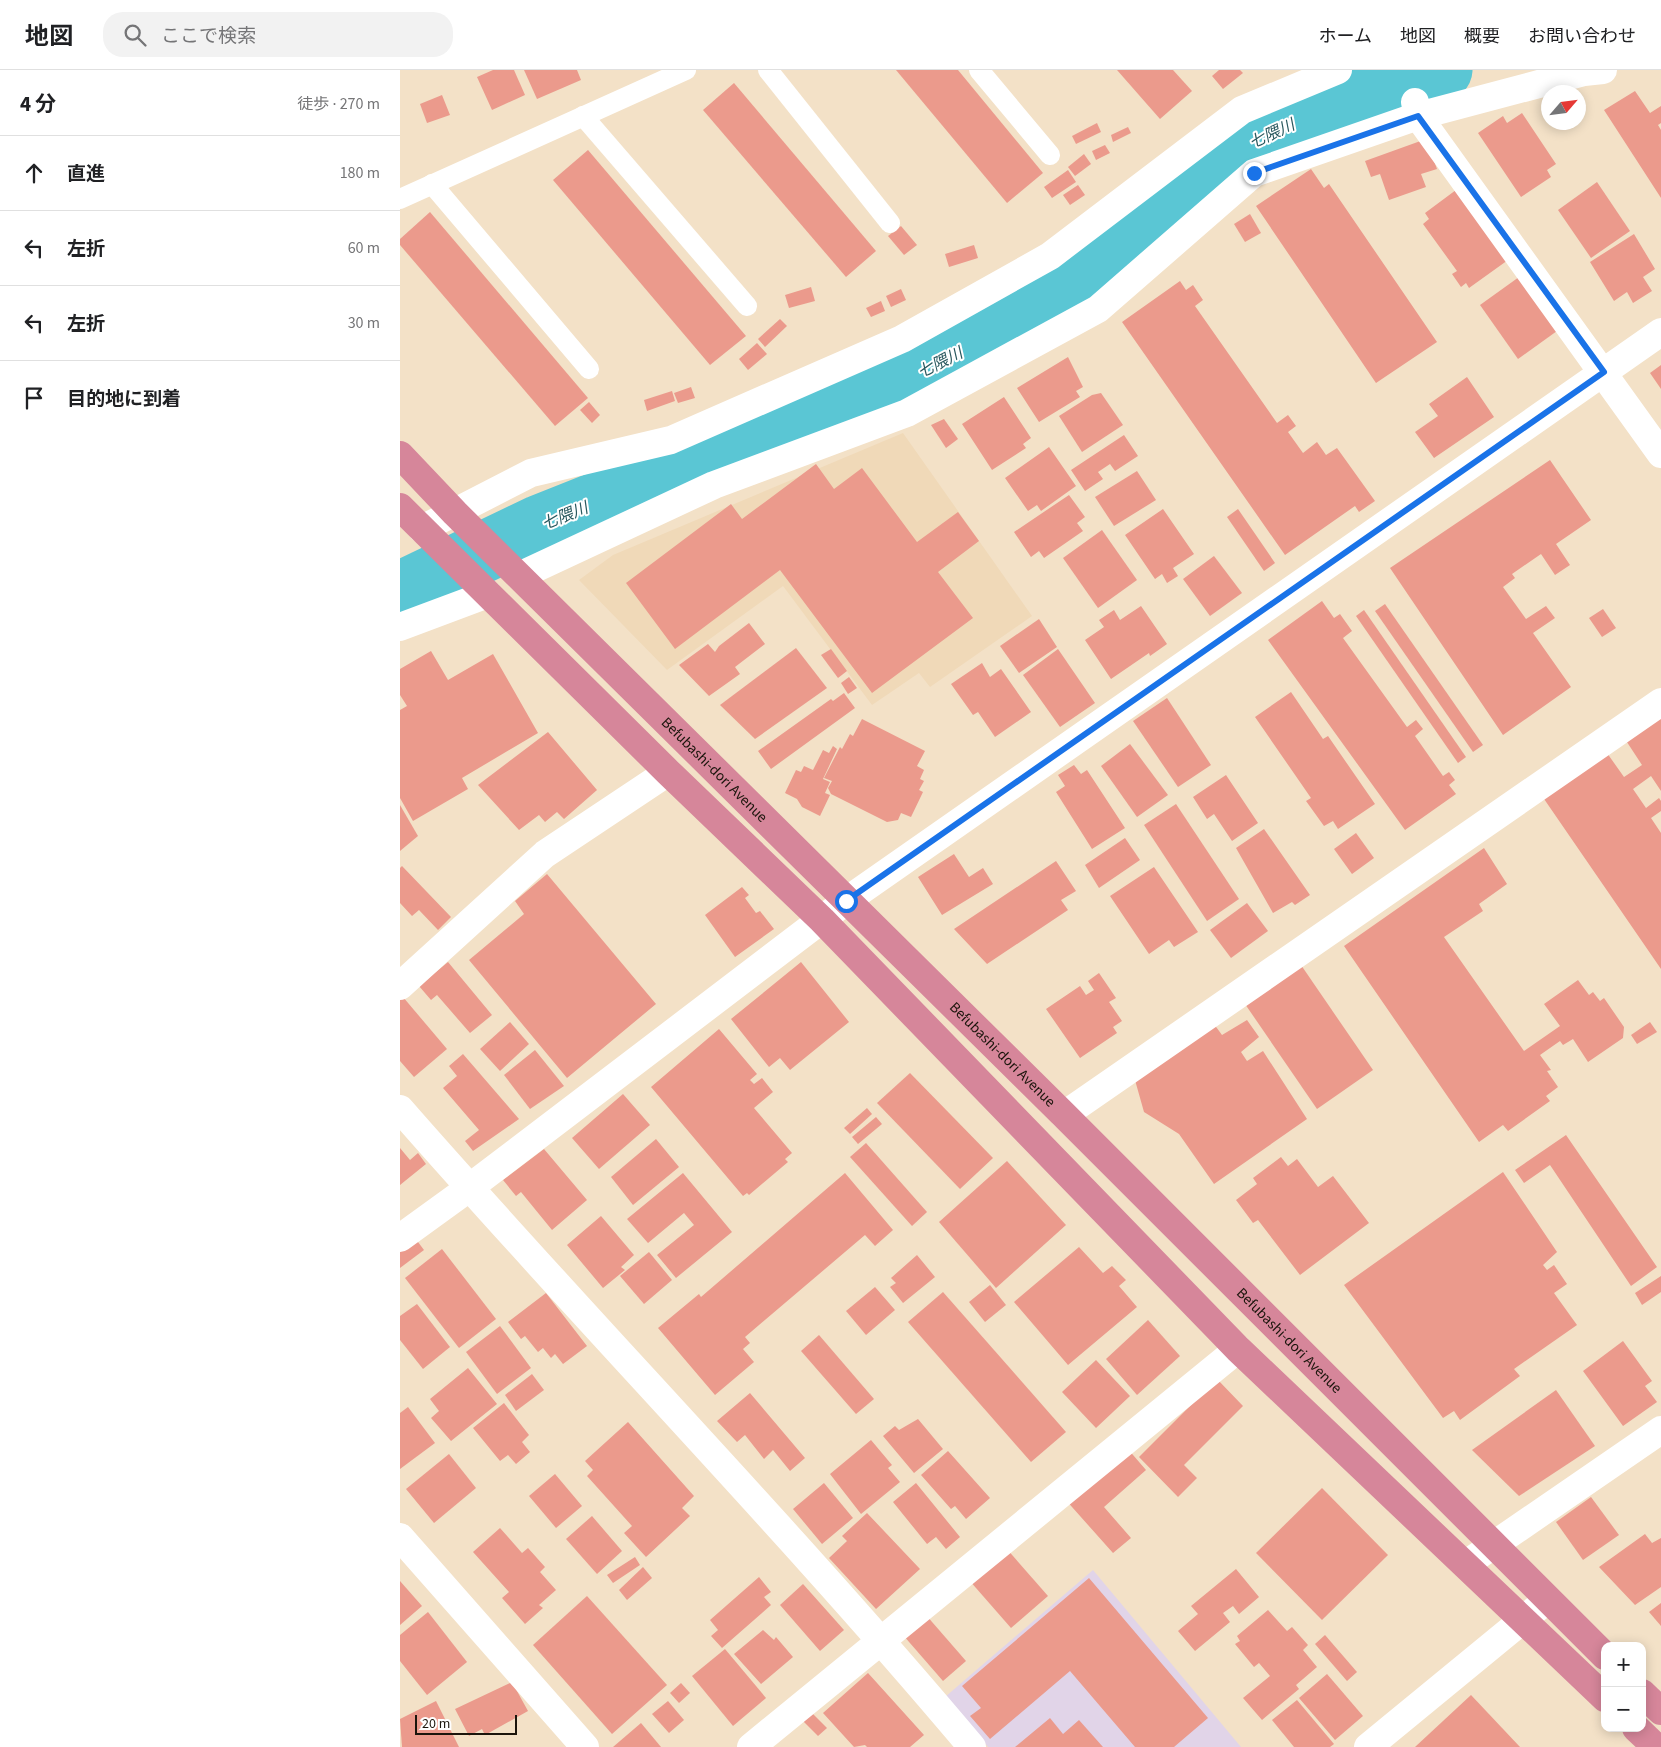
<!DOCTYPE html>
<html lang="ja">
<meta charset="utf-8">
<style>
body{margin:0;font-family:"Source Sans 3","Noto Sans JP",sans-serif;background:#f2f2f2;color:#202124}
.controls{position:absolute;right:15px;bottom:15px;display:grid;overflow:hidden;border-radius:10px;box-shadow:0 2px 12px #0003}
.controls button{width:45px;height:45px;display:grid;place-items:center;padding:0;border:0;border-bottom:1px solid #e0e0e0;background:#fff;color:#202124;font:25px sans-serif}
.compass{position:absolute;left:1141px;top:15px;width:45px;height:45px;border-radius:50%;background:#fff;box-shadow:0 2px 12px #0003;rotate:62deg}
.scale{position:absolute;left:15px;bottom:12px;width:102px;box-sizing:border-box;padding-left:5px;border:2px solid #1b150c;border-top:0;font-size:14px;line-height:18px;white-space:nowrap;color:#1b150c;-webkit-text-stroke:4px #fff;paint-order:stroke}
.stop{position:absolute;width:15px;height:15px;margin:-11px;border:4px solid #1a73e8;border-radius:50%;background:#fff}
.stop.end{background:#1a73e8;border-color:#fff;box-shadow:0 1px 5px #0008}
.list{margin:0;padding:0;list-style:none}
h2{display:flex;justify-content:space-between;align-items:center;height:65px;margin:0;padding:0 20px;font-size:21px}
h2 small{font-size:16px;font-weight:400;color:#757577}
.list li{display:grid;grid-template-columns:32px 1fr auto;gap:15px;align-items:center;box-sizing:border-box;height:75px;padding:0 20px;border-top:1px solid #e0e0e0}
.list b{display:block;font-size:19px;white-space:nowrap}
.list em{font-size:16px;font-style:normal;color:#757577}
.icon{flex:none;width:28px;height:28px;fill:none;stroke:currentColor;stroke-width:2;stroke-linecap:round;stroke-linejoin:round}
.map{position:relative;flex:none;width:1261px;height:1677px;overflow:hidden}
header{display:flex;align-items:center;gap:30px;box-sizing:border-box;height:70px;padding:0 25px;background:#fff;border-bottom:1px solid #e0e0e0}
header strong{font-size:24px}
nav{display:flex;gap:28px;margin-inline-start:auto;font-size:18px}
.search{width:350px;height:45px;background:#f2f2f2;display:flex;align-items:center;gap:12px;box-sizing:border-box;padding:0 18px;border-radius:20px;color:#757577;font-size:19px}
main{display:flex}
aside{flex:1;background:#fff}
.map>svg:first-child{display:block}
</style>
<header>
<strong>地図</strong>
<div class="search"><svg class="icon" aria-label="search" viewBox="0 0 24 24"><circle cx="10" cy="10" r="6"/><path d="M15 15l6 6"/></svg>ここで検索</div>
<nav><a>ホーム</a><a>地図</a><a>概要</a><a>お問い合わせ</a></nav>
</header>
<main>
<aside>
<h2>4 分<small>徒歩 · 270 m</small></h2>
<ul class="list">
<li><svg class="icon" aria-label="ahead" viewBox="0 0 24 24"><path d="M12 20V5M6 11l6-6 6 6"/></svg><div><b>直進</b></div><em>180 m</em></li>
<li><svg class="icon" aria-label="left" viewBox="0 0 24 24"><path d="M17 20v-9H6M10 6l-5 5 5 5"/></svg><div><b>左折</b></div><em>60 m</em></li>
<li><svg class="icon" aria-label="left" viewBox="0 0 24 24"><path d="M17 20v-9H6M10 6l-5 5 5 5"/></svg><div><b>左折</b></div><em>30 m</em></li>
<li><svg class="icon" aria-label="arrive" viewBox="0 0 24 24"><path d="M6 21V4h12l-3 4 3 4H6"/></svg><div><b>目的地に到着</b></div></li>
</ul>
</aside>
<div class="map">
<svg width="1261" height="1677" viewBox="0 0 1261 1677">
<rect width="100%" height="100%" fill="#f3e1c7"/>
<path fill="#f0d9b8" d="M503,363L632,546L530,617L519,603L472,635L383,516L267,600L179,510L213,485Z"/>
<path fill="#e1d4e8" d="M693,1500L841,1677H588L545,1627Z"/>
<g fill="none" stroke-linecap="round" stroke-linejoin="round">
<path stroke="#5ac6d4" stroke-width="61" d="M0,522L140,455L546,294L704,189L835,82L905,49L1042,0"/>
</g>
<g fill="#eb9a8c">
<path d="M93,0H114L125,25L92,40L77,7Z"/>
<path d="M124,0H177L181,10L137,29Z"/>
<path d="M496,0H558L643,103L607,133Z"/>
<path d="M717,0H773L792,21L760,49Z"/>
<path d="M819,0H840L843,3L823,19L812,6Z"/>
<path d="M334,13L476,181L446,207L303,40Z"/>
<path d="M1235,21L1250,43L1261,36V53L1258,55L1261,60V128L1204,40Z"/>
<path d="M42,25L50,45L27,53L20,34Z"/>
<path d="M1122,43L1156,94L1147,100L1151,107L1121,127L1078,63L1103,46L1107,53Z"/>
<path d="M697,53L701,62L676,74L672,66Z"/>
<path d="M728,57L731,63L713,72L711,65Z"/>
<path d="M1026,69L1037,99L1021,104L1026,117L989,130L980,104L971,107L965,91Z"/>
<path d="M705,75L710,83L696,90L692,81Z"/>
<path d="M188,80L346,266L310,295L153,110Z"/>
<path d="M684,84L691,94L675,106L668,97Z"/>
<path d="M911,99L924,118L929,114L1037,272L976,313L856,136Z"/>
<path d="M668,100L676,112L652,128L644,117Z"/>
<path d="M1197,112L1230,161L1191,188L1158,140Z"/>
<path d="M678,115L685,125L670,135L663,125Z"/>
<path d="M1060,117L1108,190L1069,218L1066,213L1061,217L1052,204L1057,201L1023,154L1029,149L1025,143Z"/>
<path d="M30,142L188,328L155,356L0,175V169Z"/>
<path d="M850,144L861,163L845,172L834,154Z"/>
<path d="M501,156L517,175L504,185L488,166Z"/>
<path d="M1234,164L1255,199L1243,207L1252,221L1233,233L1227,222L1214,231L1190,192Z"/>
<path d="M574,175L578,188L549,197L545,184Z"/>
<path d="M1119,207L1157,261L1118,289L1080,235Z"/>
<path d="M780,211L786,220L793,215L803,230L795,236L877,353L888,345L896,356L888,362L903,383L917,372L926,385L937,378L975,431L959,442L955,436L885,485L722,252Z"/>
<path d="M411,217L415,231L389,238L385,225Z"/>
<path d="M501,219L506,230L491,237L486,226Z"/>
<path d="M481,231L485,241L471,247L466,238Z"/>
<path d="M380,249L387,256L365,277L358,269Z"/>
<path d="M357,273L367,284L348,300L339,289Z"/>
<path d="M668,287L683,317L676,321L680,327L639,352L617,318Z"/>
<path d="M1261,295V319L1250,303Z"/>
<path d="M1067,307L1094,347L1034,388L1015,362L1038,346L1029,334Z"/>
<path d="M291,317L295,328L278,333L274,323Z"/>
<path d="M272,321L275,331L247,341L244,330Z"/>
<path d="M701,323L723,355L682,382L659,346L692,325Z"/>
<path d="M604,327L631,368L623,374L626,378L592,400L562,354Z"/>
<path d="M189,332L200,345L192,353L180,340Z"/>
<path d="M544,349L558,369L546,378L531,355Z"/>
<path d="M724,365L738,386L715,401L710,394L698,402L703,409L685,421L671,400Z"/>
<path d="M649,377L676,416L641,441L637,435L628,441L605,408Z"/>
<path d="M1150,390L1191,450L1156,474L1170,495L1155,505L1141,484L1112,504L1115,508L1103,517L1126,549L1146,536L1155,548L1133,563L1171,617L1103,665L990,498Z"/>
<path d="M416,394L434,419L462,398L517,472L558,442L579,471L538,502L573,548L472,623L380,500L275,579L226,513L331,434L342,449Z"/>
<path d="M737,401L756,430L714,456L695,427Z"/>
<path d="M669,425L685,447L677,453L683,461L644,488L639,481L631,487L614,462Z"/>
<path d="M763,439L794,484L773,498L778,506L767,513L762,504L755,509L725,465Z"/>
<path d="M838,439L875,493L864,501L827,447Z"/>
<path d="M702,460L737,510L698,538L663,488Z"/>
<path d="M814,486L842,523L810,546L783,509Z"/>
<path d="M922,531L934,548L940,544L952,561L943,568L1007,657L1016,650L1023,659L1015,666L1043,706L1049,702L1055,710L1049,715L1056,724L1005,760L868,570Z"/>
<path d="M985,534L1083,675L1073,682L975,541Z"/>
<path d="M741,536L767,574L750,586L749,583L711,609L685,570L704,557L699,550L714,540L720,550Z"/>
<path d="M1203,539L1216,558L1202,567L1189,548Z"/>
<path d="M964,540L1066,687L1058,693L956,546Z"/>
<path d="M639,549L657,577L619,603L600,576Z"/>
<path d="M349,553L365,574L335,597L340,604L309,626L279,595L308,574L315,582L319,576Z"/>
<path d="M396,578L427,618L355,669L320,635Z"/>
<path d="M431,579L447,601L438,608L421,585Z"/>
<path d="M658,579L695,633L660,657L623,605Z"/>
<path d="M31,581L48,610L93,584L138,663L62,708L68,719L13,751L0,728V640L7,636L0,625V599Z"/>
<path d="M582,593L590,607L601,599L631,642L595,667L578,642L573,645L551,614Z"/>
<path d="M449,607L457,618L448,624L441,613Z"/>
<path d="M891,622L923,669L928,666L975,734L938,759L933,751L924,756L906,731L911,728L855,647Z"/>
<path d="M444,623L455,638L371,699L358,681L431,629L433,631Z"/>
<path d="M767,628L811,695L778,717L733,651Z"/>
<path d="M1261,648V721L1251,706L1233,719L1246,738L1259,728L1261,731V741L1251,748L1261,763V899L1142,726L1207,683L1224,707L1242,695L1221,663Z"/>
<path d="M462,649L525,681L517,696L524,700L520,709L524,711L519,720L523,722L511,747L501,743L498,750L487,752L431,724L428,718L432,711L424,708L440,677L442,679L450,664L453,666Z"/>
<path d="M148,662L197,720L164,749L157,742L145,752L139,745L119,760L78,715Z"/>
<path d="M730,674L768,725L737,747L701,696Z"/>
<path d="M433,676L437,679L423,709L430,712L425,723L430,725L420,746L402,737L397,729L385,723L396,700L401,702L404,696L413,700L423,680L429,683Z"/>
<path d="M674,695L681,704L687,700L725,758L692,779L656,722L665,716L658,705Z"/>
<path d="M826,705L858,753L832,771L814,744L807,749L793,727Z"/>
<path d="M776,734L839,829L807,851L744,755Z"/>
<path d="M0,735L18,766L0,781Z"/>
<path d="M864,759L910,825L895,835L892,832L873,843L836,778Z"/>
<path d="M956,763L974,788L952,804L934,779Z"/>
<path d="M725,768L740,790L699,818L685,795Z"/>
<path d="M1084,778L1107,814L1079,834L1083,841L1044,867L1124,981L1160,956L1144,934L1178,910L1189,925L1193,922L1200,931L1204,928L1224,957L1223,968L1188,992L1173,969L1163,975L1160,971L1140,985L1151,1000L1147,1001L1158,1017L1146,1026L1150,1031L1108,1061L1103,1055L1079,1072L944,876Z"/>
<path d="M554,784L569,807L583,798L593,814L542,845L518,807Z"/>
<path d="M656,791L676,821L661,830L668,840L587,894L554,859Z"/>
<path d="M2,796L51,847L38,860L19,840L12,846L0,833V798Z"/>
<path d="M754,797L798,862L774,877L769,870L749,884L710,826Z"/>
<path d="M147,804L256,934L167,1008L69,890L124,844L115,831Z"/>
<path d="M342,817L349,825L345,828L356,843L360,841L374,859L335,887L305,845Z"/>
<path d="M847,833L868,861L831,888L810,860Z"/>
<path d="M48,892L92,945L70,963L37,925L31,930L19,916Z"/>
<path d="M401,892L449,952L390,1000L380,988L369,997L331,949Z"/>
<path d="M901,895L973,1000L917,1039L845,934Z"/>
<path d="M699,903L716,928L709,932L722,951L713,957L717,963L680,988L646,939L680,916L686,925L694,920L688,911Z"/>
<path d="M3,927L47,979L14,1007L0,991V929Z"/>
<path d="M811,950L822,965L847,950L859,967L841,982L847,991L863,981L907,1049L814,1114L779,1064L744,1042L733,1003Z"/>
<path d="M110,952L129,974L100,1001L80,979Z"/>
<path d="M1250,952L1257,962L1237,974L1231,965Z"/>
<path d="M319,959L357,1004L350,1010L354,1014L362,1008L373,1022L354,1038L392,1083L385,1089L388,1092L349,1125L347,1123L343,1126L251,1017Z"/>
<path d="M135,980L164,1016L130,1039L104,1005Z"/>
<path d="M63,984L119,1049L73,1081L65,1071L79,1060L43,1018L57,1006L49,996Z"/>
<path d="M510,1003L593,1088L560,1119L477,1033Z"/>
<path d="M223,1024L250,1055L199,1099L172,1068Z"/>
<path d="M467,1038L472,1044L450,1064L444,1058Z"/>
<path d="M476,1047L482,1054L458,1074L452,1067Z"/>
<path d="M1166,1065L1257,1197L1231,1216L1150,1095L1124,1113L1115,1100Z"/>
<path d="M256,1069L279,1097L233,1135L211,1107Z"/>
<path d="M466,1073L527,1142L512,1156L450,1087Z"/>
<path d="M0,1078L10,1090L18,1083L26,1094L0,1115Z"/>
<path d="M144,1079L187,1130L152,1160L121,1122L116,1126L103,1110Z"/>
<path d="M881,1087L888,1096L897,1089L918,1117L933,1106L969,1153L900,1205L858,1150L853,1153L836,1130L857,1114L853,1108Z"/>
<path d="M607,1091L666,1155L596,1218L539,1152Z"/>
<path d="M1103,1102L1157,1182L1143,1195L1147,1200L1154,1195L1167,1214L1154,1223L1177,1255L1114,1299L1120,1306L1060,1350L1054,1341L1043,1348L944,1215Z"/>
<path d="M283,1103L332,1162L276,1208L257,1185L294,1155L284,1143L248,1173L227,1149Z"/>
<path d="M445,1103L493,1160L475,1176L465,1165L345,1267L350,1273L343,1279L354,1292L315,1325L258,1258L299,1224L301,1227Z"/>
<path d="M201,1146L234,1185L221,1197L225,1200L203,1218L167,1175Z"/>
<path d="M12,1164L24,1180L0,1198V1173Z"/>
<path d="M679,1177L703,1203L712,1196L726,1210L719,1216L737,1237L668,1295L614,1232Z"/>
<path d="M42,1179L96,1249L59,1278L5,1208Z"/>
<path d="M249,1182L272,1210L244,1234L220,1206Z"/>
<path d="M517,1185L535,1207L503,1233L490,1217L496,1213L491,1208Z"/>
<path d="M1261,1206V1222L1242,1235L1235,1223Z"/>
<path d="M590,1215L606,1235L585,1252L569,1232Z"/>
<path d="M475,1217L495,1240L466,1265L446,1241Z"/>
<path d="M543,1222L666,1362L631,1392L508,1252Z"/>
<path d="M146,1223L187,1276L163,1294L155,1284L151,1288L143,1278L138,1282L125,1266L121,1269L108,1252Z"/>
<path d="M17,1234L50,1277L23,1299L0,1270V1246Z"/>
<path d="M748,1250L780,1286L737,1325L706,1289Z"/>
<path d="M100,1256L131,1298L97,1324L66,1282Z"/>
<path d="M419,1265L474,1329L456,1344L401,1281Z"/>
<path d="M1223,1271L1252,1311L1245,1316L1257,1332L1223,1356L1183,1301Z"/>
<path d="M696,1290L730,1326L696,1358L662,1322Z"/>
<path d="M68,1298L97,1334L51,1371L31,1348L39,1341L30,1329Z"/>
<path d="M132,1304L144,1320L116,1341L105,1325Z"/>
<path d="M817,1309L843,1336L784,1395L797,1408L778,1427L739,1387Z"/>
<path d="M1156,1320L1195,1376L1119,1426L1072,1380Z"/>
<path d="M350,1323L405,1388L390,1401L373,1380L364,1389L345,1365L337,1372L317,1351Z"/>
<path d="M104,1333L129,1365L122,1372L130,1382L116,1394L108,1385L100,1391L73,1358Z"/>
<path d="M8,1337L35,1373L0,1399V1343Z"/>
<path d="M518,1349L543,1379L514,1403L483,1366L495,1356L499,1360Z"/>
<path d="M228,1352L294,1426L282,1438L290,1446L246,1487L224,1463L232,1456L187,1406L193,1400L185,1391Z"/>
<path d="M471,1370L492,1395L488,1398L500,1412L461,1444L430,1404Z"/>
<path d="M727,1378L746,1400L704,1437L731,1468L713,1483L664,1428Z"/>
<path d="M548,1381L590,1428L566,1449L555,1436L551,1439L521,1405Z"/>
<path d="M49,1384L76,1418L34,1453L6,1419Z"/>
<path d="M155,1404L182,1436L156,1458L129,1426Z"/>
<path d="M424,1413L453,1448L422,1474L393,1439Z"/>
<path d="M516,1413L560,1467L546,1479L536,1467L527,1474L493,1432Z"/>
<path d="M922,1418L988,1485L922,1550L856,1483Z"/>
<path d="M1191,1427L1219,1465L1183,1490L1156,1452Z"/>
<path d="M467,1443L520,1499L476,1539L429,1488L447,1471L442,1466Z"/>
<path d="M192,1446L222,1481L197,1504L166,1469Z"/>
<path d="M100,1458L122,1483L128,1478L145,1497L140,1502L156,1520L139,1535L143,1538L125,1554L102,1528L109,1522L73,1482Z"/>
<path d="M1245,1464L1252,1473L1261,1468V1517L1235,1535L1199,1497Z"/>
<path d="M606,1478L648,1526L611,1558L569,1510Z"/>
<path d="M235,1487L240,1495L213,1513L207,1505Z"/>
<path d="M243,1497L252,1508L227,1530L219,1520Z"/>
<path d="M836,1499L859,1527L839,1544L833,1536L823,1543L830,1552L795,1581L778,1561L798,1544L791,1536Z"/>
<path d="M359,1507L371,1522L364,1527L371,1535L322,1578L311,1566L318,1560L310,1550Z"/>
<path d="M689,1508L808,1648L774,1677H735L670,1601L590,1669L570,1646L581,1638L562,1616Z"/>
<path d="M0,1511L22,1536L0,1555Z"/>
<path d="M403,1514L444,1560L420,1581L380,1535Z"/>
<path d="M187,1526L267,1615L212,1664L133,1575Z"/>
<path d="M1261,1533V1556L1249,1542Z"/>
<path d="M868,1540L887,1561L892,1557L908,1575L903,1580L917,1597L896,1615L899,1619L862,1650L843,1628L870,1606L859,1593L854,1597L835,1574L840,1571L837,1566Z"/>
<path d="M28,1542L67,1592L27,1625L0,1591V1565Z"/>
<path d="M526,1545L566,1591L543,1611L503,1565Z"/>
<path d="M363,1560L374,1570L376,1567L393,1587L361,1614L334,1584Z"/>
<path d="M925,1565L957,1602L947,1611L915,1574Z"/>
<path d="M325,1579L366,1628L333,1656L292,1606Z"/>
<path d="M468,1603L524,1665L510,1677H467L465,1675L454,1677L423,1643Z"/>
<path d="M927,1604L963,1646L935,1670L899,1628Z"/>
<path d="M112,1612L128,1641L85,1665L82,1659L69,1666L55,1639Z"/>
<path d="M281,1613L290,1623L279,1633L270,1623Z"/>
<path d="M1071,1625L1120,1677H1015Z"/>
<path d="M897,1630L934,1674L930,1677H894L872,1650Z"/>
<path d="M36,1631L59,1677H2L0,1649Z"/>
<path d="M268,1631L284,1650L269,1663L252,1644Z"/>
<path d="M410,1641L427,1658L418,1666L401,1649Z"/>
<path d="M650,1648L663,1664L679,1650L703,1677H615Z"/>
<path d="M241,1653L261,1677H213Z"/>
</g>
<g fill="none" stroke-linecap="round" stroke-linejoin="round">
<g stroke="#fff" stroke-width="20">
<path d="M368,0L490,153"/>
<path d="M579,0L650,85"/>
<path d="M183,46L347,236"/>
<path d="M32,114L189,299"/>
<path d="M0,129L286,0"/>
</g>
<g stroke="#fff" stroke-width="28">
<path d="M1015,32L1018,46L1261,384"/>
<path d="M22,459L131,403L271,370L502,269L650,186L842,40L938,0"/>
<path d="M119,506L314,415L507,343L698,239L854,103L1018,46L1184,2L1203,0"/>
<path d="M0,557L88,524"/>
<path d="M0,916L145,784L268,702"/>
<path d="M0,1039C188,1254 388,1458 572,1677"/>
<path d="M664,1045L1261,632"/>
<path d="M0,1168L69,1118L446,831L1261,262"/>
<path d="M0,1467L185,1677"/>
<path d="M1066,1494L1261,1360"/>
<path d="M351,1677L838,1279"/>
</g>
<path stroke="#fff" stroke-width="28" d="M968,1677L1147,1530"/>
<g stroke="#d6869a" stroke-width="28">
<path id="s1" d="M0,385L55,443L664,1045L1205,1586"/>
<path d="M0,437L268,702L422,850L838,1279L1205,1628"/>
<path d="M1242,1623L1261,1641"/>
<path d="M1236,1658L1256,1677"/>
</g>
</g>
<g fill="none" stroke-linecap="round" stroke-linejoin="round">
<path stroke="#1a73e8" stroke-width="6" d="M446,831L1204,302L1018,46L854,103"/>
</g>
<g text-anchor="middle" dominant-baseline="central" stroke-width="4" stroke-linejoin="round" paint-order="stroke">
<g font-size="15" fill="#1b150c" stroke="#fff">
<text stroke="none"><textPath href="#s1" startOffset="445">Befubashi-dori Avenue</textPath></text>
<text stroke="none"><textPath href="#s1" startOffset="850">Befubashi-dori Avenue</textPath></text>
<text stroke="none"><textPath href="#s1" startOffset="1255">Befubashi-dori Avenue</textPath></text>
</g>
<g font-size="16" font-style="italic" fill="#29585e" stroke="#fff">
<text transform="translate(872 64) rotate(-25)">七隈川</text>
<text transform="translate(540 293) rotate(-27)">七隈川</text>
<text transform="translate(165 446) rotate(-22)">七隈川</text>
</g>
</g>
</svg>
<div class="controls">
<button>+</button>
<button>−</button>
</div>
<svg class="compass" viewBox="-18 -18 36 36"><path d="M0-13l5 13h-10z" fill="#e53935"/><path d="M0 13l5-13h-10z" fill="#757577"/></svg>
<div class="scale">20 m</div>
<div class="stop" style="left:446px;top:831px"></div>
<div class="stop end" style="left:854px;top:103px"></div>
</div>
</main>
